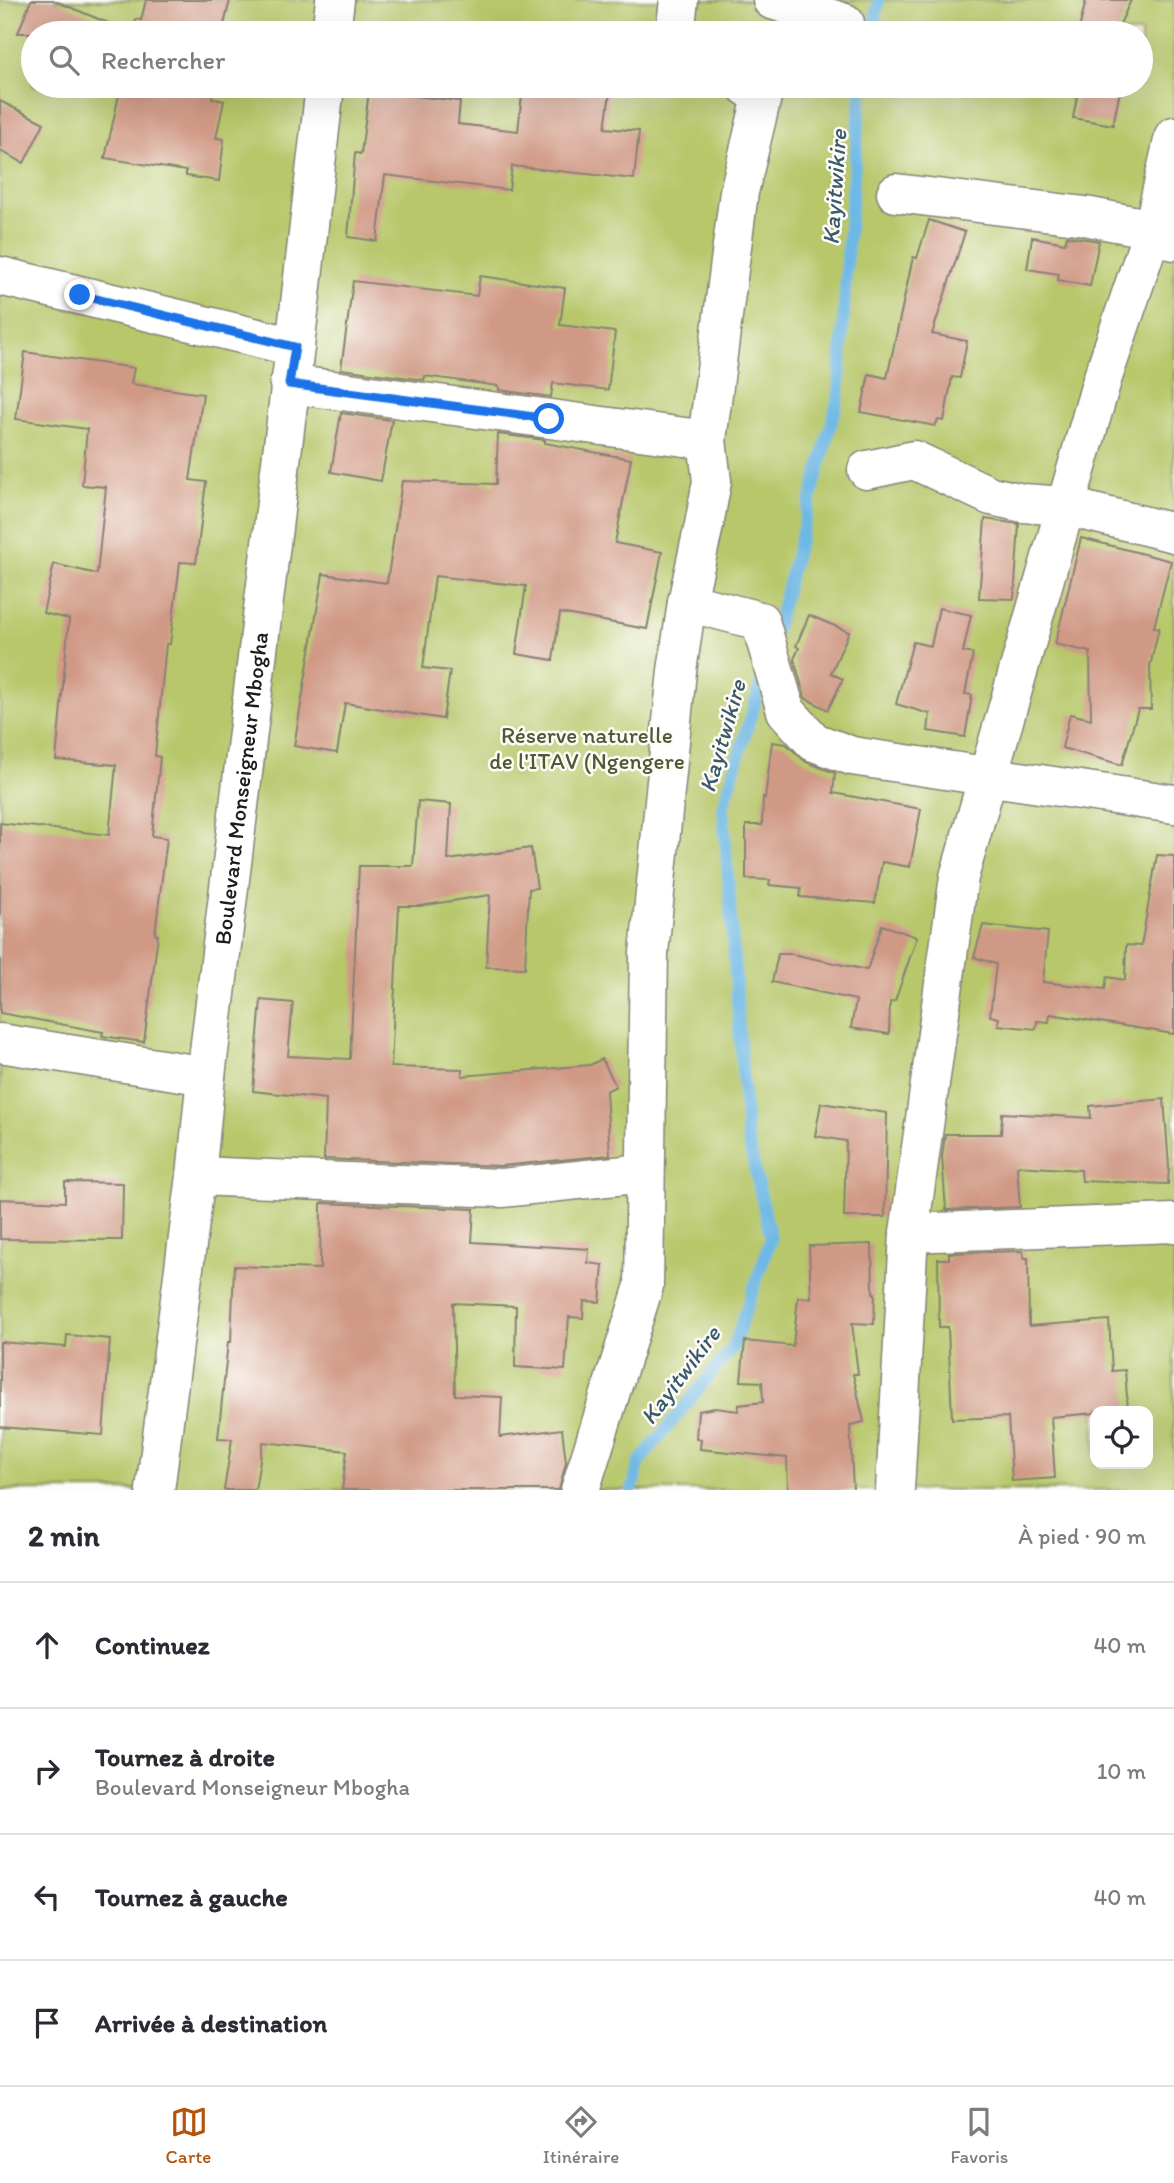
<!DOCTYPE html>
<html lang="fr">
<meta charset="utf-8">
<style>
body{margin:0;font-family:Itim,sans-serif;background:#f2f2f3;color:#2b2b33}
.controls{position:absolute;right:21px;bottom:21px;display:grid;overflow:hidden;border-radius:14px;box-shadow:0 7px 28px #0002}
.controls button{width:63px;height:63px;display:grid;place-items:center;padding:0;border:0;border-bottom:2px solid #e1e1e2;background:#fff;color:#2b2b33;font:35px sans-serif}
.stop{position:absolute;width:21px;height:21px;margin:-16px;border:5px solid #1a73e8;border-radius:50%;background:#fff}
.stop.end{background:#1a73e8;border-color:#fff;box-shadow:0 2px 7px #0008}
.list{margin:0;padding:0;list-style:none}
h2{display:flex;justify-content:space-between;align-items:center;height:91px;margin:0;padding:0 28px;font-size:30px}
h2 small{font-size:23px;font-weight:400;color:#7c7c81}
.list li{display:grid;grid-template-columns:46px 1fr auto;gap:21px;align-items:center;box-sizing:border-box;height:126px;padding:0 28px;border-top:2px solid #e1e1e2}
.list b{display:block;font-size:26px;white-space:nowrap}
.list p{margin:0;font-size:23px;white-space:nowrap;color:#7c7c81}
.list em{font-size:23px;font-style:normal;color:#7c7c81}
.icon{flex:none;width:38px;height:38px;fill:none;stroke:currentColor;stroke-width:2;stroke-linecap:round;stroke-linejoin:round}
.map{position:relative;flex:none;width:1174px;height:1490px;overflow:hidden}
.search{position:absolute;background:#fff;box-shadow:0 7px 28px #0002;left:21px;right:21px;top:21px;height:77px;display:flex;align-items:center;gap:18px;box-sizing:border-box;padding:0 24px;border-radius:38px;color:#7c7c81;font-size:26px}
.sheet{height:595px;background:#fff}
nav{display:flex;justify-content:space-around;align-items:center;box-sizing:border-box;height:98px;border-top:2px solid #e1e1e2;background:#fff;font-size:19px;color:#7c7c81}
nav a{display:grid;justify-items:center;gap:4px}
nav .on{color:#b45309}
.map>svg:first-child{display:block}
</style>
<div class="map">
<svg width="1174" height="1490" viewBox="0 0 1174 1490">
<rect width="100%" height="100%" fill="#fdfcf7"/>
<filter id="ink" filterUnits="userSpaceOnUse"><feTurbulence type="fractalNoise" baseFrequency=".0143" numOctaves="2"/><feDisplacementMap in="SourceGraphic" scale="14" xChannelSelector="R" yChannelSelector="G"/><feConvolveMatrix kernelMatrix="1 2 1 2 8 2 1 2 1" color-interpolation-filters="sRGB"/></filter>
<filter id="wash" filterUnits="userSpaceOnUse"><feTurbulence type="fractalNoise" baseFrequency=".00686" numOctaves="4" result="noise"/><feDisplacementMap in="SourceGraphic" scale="28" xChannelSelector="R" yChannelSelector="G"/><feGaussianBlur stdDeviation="1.57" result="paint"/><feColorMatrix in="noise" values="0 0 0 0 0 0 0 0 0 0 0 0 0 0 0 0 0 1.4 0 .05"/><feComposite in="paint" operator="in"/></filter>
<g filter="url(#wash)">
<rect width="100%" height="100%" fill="#f3e6cd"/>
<path fill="#b7c76a" stroke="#6a7243" stroke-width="2" fill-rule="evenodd" d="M0,0H1174V1490H0ZM33,33H1141V86H33ZM1095,1411H1148V1464H1095Z"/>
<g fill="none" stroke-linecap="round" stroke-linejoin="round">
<g stroke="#6db8e6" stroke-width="12">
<path d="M872,33L879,0"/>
<path d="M775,632L839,395L848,239L862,86"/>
<path d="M632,1490L640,1461L733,1347L771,1239L747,1136L723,807L764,673"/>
</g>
</g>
<g id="blocks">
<g fill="#d09985">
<path d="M31,0H53L132,33H18Z"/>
<path d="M146,0H230L222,33H133L136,19L141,20Z"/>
<path d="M1086,0H1131L1116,33H1078Z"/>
<path d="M121,86H215L212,98L224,101L216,138L224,139L219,181L186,176V171L105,158Z"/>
<path d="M523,86H611L605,128L639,131L634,179L512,166L509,190L385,175L377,241L348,237L355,153L361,154L369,91L460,101L458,124L518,131Z"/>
<path d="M1079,86H1121L1113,125L1073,118Z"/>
<path d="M0,101L44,123L24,163L0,151Z"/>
<path d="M929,220L965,232L932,334L967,341L960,378L952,377L944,421L938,420L935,426L861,412L869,374L887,378L913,257L917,258Z"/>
<path d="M1067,236L1099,241L1090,286L1058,280L1059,274L1027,269L1032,237L1065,243Z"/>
<path d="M480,276L565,288L560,325L615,332L608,390L553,383L551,397L499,390V386L425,376L424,380L341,369L353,281L477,296Z"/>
<path d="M25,352L134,368L131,384L203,394L190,480L206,482L196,563L180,562L170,644H166L155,756L160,757L152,836L167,838L155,934L158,935L144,1042L102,1036L103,1032L0,1013V823L109,835L116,765L56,760L69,619L43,613L54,564L97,574L106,487L82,485L87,429L16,419Z"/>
<path d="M341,413L392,420L381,481L331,472Z"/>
<path d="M498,434L545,440V443L631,459L615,543L662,552L647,629L560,613L553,660L516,654L526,586L435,576L423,668L450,671L443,719L345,703L337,753L294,746L323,574L387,583L402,481L496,484Z"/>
<path d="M985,519L1019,524L1014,599L979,598Z"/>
<path d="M1081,538L1171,561L1154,627L1159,628L1150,666L1151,709H1138L1122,765L1062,748L1070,714L1091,719L1090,652L1055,644Z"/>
<path d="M939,608L971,615L963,652L973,654L965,694L972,695L965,737L928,731L930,714L896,704L913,642L931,646Z"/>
<path d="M809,615L849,632L831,673L843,679L828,710L805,698L794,659L799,648L796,646Z"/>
<path d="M772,742L786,744L806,762L835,773L833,793L921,809L910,867L882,862L875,903L800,897L801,888L769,885L770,880L746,879V825H762L763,797L765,798Z"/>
<path d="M418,801L451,804L448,860L531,848L537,888L529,889L525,968L486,967L490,895L420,906H399L391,1067L462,1069V1076L590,1065L602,1059L616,1086L606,1091L610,1155L501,1166L324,1159L326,1099L253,1091L261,1000L293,1003L288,1056L350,1059L359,866H413Z"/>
<path d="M1157,855L1174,856V1034L1050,1014L1049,1022L1037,1021L1036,1029L998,1025L999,1018L990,1016L996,964L974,957L983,925L1048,932L1043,982L1105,989L1107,977L1125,980L1126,945L1141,946Z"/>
<path d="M882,925L917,937L895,1001L890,1002L889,1034L851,1028L856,1000L772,982L778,954H792L867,970Z"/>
<path d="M1164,1099L1169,1167L1168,1184L1082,1181L1081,1170L1017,1166L1020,1207L946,1210L942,1157L945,1134H1001L1002,1113L1091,1118L1090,1106Z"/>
<path d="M821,1103L887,1113L885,1217H844L846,1141L815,1136Z"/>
<path d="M65,1182L123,1183L122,1240L0,1239V1199L65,1202Z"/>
<path d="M321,1203L474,1209L472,1242L589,1249L588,1263L603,1265L600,1302L584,1301L583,1318L569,1317L565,1370L515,1367L516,1306L453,1303L455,1395L502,1397L500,1437L562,1429L566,1462L559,1490H342L347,1451L263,1442L255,1490H224L232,1439L218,1438L228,1342H231L234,1266L320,1269Z"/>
<path d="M872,1244L873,1293H875L874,1324L852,1323L858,1374H853L864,1422L850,1425L853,1490H788L787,1458L700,1449L701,1439L696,1438L698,1411L715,1408L738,1411L739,1405L763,1402L762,1382L741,1381L745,1341L793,1346L798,1297L811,1298L809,1246Z"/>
<path d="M1023,1251L1024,1258H1028L1029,1326L1109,1320L1112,1371L1125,1370L1128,1410L1095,1411V1413L1051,1417L1055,1478L1012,1481L1008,1417L952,1419L948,1327H939L938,1259H949V1253Z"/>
<path d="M67,1335L110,1339L103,1435L0,1427V1342L66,1347Z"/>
</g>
</g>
</g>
<g filter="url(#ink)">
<use href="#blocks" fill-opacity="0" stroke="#888174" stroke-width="2"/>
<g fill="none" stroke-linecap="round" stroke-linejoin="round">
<g stroke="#888174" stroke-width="41">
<g id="minor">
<path d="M772,0L845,23"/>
<path d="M331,33L335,0"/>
<path d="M675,33L679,0"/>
<path d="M896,193L1085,216L1153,229L1174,241"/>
<path d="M0,276L295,347"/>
<path d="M289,384L707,440L712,481L704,525L687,602L760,621L786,711L814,742L852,756L1174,804"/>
<path d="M707,440L739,192L762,97L746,86"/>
<path d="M867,470L914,460L991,496L1023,503L1065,506L1174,533"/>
<path d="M0,1043L206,1076"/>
<path d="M196,1176L502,1188L644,1173"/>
<path d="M909,1233L1174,1223"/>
<path id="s1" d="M155,1490L196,1176L206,1076L295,347L325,86"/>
<path d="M580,1490L644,1286L649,953L677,671L687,602"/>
<path d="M895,1490L909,1233L959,877L1102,380L1153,229L1174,136"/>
</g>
</g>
<use href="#minor" stroke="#fff" stroke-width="38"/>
</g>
</g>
<g fill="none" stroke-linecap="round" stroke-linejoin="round" filter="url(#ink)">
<path stroke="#1a73e8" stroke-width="9" d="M80,295L295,347L289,384L549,419"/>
</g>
<g text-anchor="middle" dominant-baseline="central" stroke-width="5" stroke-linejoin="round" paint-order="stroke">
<g font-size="23" fill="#525837" stroke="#fdfcf7">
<text x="587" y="735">Réserve naturelle<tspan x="587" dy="26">de l'ITAV (Ngengere</tspan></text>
</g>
<g font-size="23" fill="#1c1c1c" stroke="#fdfcf7">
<text stroke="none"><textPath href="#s1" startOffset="707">Boulevard Monseigneur Mbogha</textPath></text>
</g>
<g font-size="24" font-style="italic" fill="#3c5a6d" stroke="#fdfcf7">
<text transform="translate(834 187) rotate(-86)">Kayitwikire</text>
<text transform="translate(722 736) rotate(-74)">Kayitwikire</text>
<text transform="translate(680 1375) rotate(-53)">Kayitwikire</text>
</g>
</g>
</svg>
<div class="controls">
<button><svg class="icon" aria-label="locate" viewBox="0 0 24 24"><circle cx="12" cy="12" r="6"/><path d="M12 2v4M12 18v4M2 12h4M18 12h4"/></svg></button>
</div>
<div class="stop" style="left:549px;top:419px"></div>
<div class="stop end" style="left:80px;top:295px"></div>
<div class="search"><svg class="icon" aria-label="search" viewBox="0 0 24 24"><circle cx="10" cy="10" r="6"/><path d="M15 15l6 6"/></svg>Rechercher</div>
</div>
<section class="sheet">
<h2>2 min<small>À pied · 90 m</small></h2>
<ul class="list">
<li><svg class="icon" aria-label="ahead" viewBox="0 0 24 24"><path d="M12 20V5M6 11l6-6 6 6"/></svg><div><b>Continuez</b></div><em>40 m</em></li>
<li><svg class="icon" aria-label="right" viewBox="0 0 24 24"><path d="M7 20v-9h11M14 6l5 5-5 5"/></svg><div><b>Tournez à droite</b><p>Boulevard Monseigneur Mbogha</p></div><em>10 m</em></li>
<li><svg class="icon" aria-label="left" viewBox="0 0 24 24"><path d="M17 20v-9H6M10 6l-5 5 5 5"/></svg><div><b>Tournez à gauche</b></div><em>40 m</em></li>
<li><svg class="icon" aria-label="arrive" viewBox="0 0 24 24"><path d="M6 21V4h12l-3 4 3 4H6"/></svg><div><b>Arrivée à destination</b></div></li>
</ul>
</section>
<nav>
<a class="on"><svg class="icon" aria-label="map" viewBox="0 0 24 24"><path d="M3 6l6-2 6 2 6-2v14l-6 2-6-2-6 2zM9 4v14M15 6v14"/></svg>Carte</a>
<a><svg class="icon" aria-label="directions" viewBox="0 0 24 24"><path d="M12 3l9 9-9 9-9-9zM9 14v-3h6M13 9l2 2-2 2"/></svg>Itinéraire</a>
<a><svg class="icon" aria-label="saved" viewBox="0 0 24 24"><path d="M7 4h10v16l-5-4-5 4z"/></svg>Favoris</a>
</nav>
